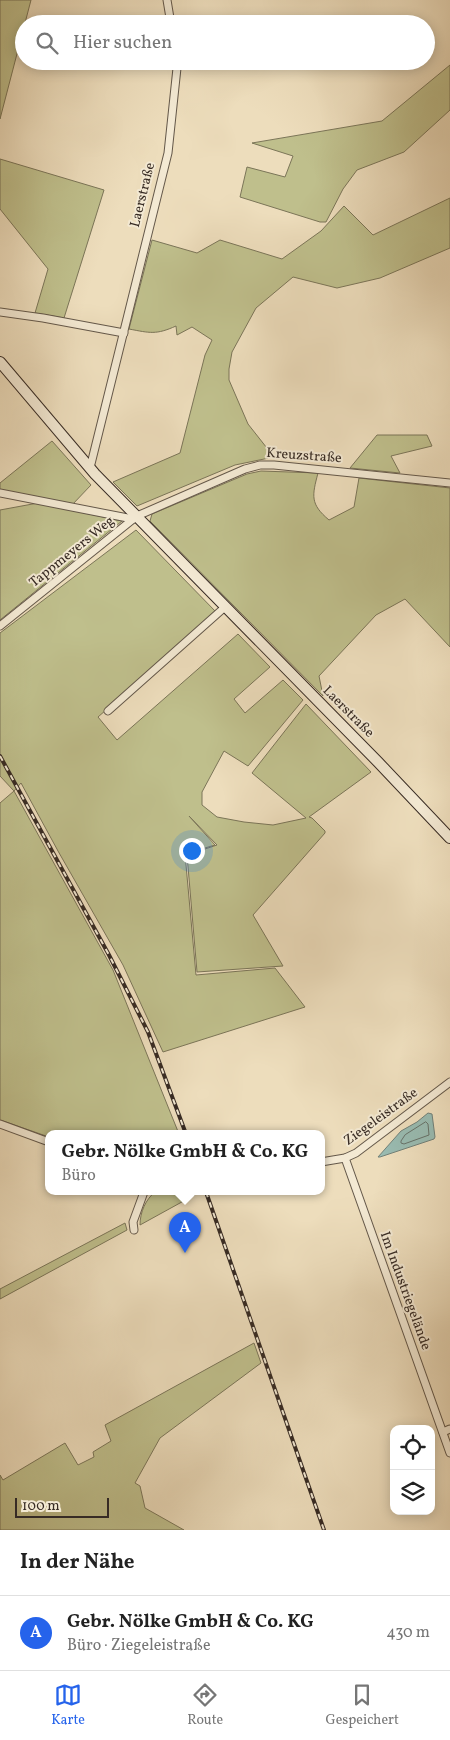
<!DOCTYPE html>
<html lang="de">
<meta charset="utf-8">
<style>
body{margin:0;font-family:Vollkorn,serif;background:#f6f6f6;color:#222}
.controls{position:absolute;right:15px;bottom:15px;display:grid;overflow:hidden;border-radius:10px;box-shadow:0 2px 12px #0003}
.controls button{width:45px;height:45px;display:grid;place-items:center;padding:0;border:0;border-bottom:1px solid #e0e0e0;background:#fff;color:#222;font:25px sans-serif}
.scale{position:absolute;left:15px;bottom:12px;width:94px;box-sizing:border-box;padding-left:5px;border:2px solid #372b24;border-top:0;font-size:14px;line-height:18px;white-space:nowrap;color:#372b24;-webkit-text-stroke:4px #f3e9d3;paint-order:stroke}
.you{position:absolute;left:191px;top:850px;width:18px;height:18px;margin:-12px;border:4px solid #fff;border-radius:50%;background:#1a73e8;box-shadow:0 0 0 8px #1a73e833}
.badge{display:grid;place-items:center;width:32px;height:32px;border-radius:50%;background:#2563eb;color:#fff;font-size:16px;font-weight:700}
.pin{position:absolute;translate:-50% -41px;filter:drop-shadow(0 1px 2px #0008)}
.pin::after{content:'';position:absolute;top:26px;width:18px;height:15px;background:inherit;clip-path:polygon(0 0,100% 0,50% 100%)}
.popup{position:absolute;left:45px;top:1130px;width:280px;height:65px;box-sizing:border-box;display:grid;place-content:center;border-radius:10px;background:#fff;filter:drop-shadow(0 1px 4px #0005);font-size:16px;white-space:nowrap;color:#767676}
.popup b{font-size:19px;color:#222}
.popup::after{content:'';position:absolute;left:50%;top:100%;margin-left:-10px;border:10px solid transparent;border-top-color:#fff}
.list{margin:0;padding:0;list-style:none}
h2{display:flex;justify-content:space-between;align-items:center;height:65px;margin:0;padding:0 20px;font-size:21px}
h2 small{font-size:16px;font-weight:400;color:#767676}
.list li{display:grid;grid-template-columns:32px 1fr auto;gap:15px;align-items:center;box-sizing:border-box;height:75px;padding:0 20px;border-top:1px solid #e0e0e0}
.list b{display:block;font-size:19px;white-space:nowrap}
.list p{margin:0;font-size:16px;white-space:nowrap;color:#767676}
.list em{font-size:16px;font-style:normal;color:#767676}
.icon{flex:none;width:28px;height:28px;fill:none;stroke:currentColor;stroke-width:2;stroke-linecap:round;stroke-linejoin:round}
.map{position:relative;flex:none;width:450px;height:1530px;overflow:hidden}
.search{position:absolute;background:#fff;box-shadow:0 2px 12px #0003;left:15px;right:15px;top:15px;height:55px;display:flex;align-items:center;gap:12px;box-sizing:border-box;padding:0 18px;border-radius:28px;color:#767676;font-size:19px}
.sheet{height:140px;background:#fff}
nav{display:flex;justify-content:space-around;align-items:center;box-sizing:border-box;height:70px;border-top:1px solid #e0e0e0;background:#fff;font-size:14px;color:#767676}
nav a{display:grid;justify-items:center;gap:2px}
nav .on{color:#2563eb}
.map>svg:first-child{display:block}
</style>
<div class="map">
<svg width="450" height="1530" viewBox="0 0 450 1530">
<rect width="100%" height="100%" fill="#edddbc"/>
<filter id="stains"><feTurbulence type="fractalNoise" baseFrequency=".004" numOctaves="4"/><feColorMatrix values="0 0 0 0 .2 0 0 0 0 .09 0 0 0 0 .02 0 0 0 .5 -.17"/></filter>
<radialGradient id="worn" r=".72"><stop offset=".6" stop-color="#630" stop-opacity="0"/><stop offset="1" stop-color="#630" stop-opacity=".3"/></radialGradient>
<g fill="#bfbf8c" stroke="#7b7558">
<path d="M0,0H31L0,119Z"/>
<path d="M450,65V110L404,152L357,170L343,189L326,222H320L240,197L247,167L285,177L293,156L252,143L382,121Z"/>
<path d="M0,159L104,190L64,318L35,313L48,269L0,209Z"/>
<path d="M450,198V248L380,278L337,288L293,277L256,308L232,352L229,369V380L248,424L274,457L235,465L137,506L113,482L180,453L205,355L212,340L192,327L177,335L176,326C156,335 150,333 129,329L152,240L197,253L220,240L282,259L321,231L344,206L373,235Z"/>
<path d="M377,435H427L432,446L391,456L400,473L350,468Z"/>
<path d="M52,441L91,485L72,505L0,491V483Z"/>
<path d="M261,471L318,473C312,496 310,504 329,520L354,507L359,478L450,488V647L405,599L376,615L319,676L323,696L150,521L152,514L247,474Z"/>
<path d="M38,503L122,521L0,620V510Z"/>
<path d="M136,530L217,613L98,717L117,740L238,634L270,667L234,699L245,713L283,680L303,700L248,766L224,751L202,792V805L217,817L244,822L273,825L306,818L252,773L306,704L371,772L309,817L312,818L325,831V833L253,915L283,966L197,972L187,855L217,845L189,816L215,845L185,854L196,975L275,968L305,1007L163,1052L123,965L58,851L21,783L14,791L113,970L179,1134H49V1137L3,1121L0,1123V803L14,791L0,776V633Z"/>
<path d="M155,1192H200L140,1225C140,1212 146,1199 155,1192Z"/>
<path d="M125,1223L127,1230L0,1299V1289Z"/>
<path d="M254,1343L261,1363L160,1438L135,1483L140,1486L145,1508L184,1530H0V1475L3,1480L65,1443L78,1465L94,1457L93,1452L111,1441L105,1425Z"/>
</g>
<path fill="#99bbb1" stroke="#728179" d="M428,1113L432,1114L435,1137L434,1139L380,1157H378L401,1131L417,1122Z"/>
<g fill="none" stroke-linecap="round" stroke-linejoin="round">
<path stroke="#68736a" stroke-width="1" d="M426,1122L428,1124L429,1135L404,1144L401,1143V1141L405,1135Z"/>
<g stroke="#64584a" stroke-width="9">
<g id="minor">
<path d="M167,0L171,24"/>
<path d="M0,312L43,318L124,333"/>
<path d="M90,468L168,153L177,68L176,61"/>
<path d="M0,493L133,519"/>
<path d="M0,626L137,516L245,469L260,465H274L450,483"/>
<path d="M108,711L225,607"/>
<path d="M0,1124L49,1142"/>
<path d="M345,1158L450,1453"/>
<path d="M321,1162L345,1158L356,1153L450,1082"/>
<path d="M134,1230L133,1222L144,1192"/>
<path d="M443,1432L450,1429"/>
</g>
</g>
<g stroke="#372b24" stroke-width="12">
<path id="secondary" d="M0,362L95,474L378,762L450,838"/>
</g>
<use href="#minor" stroke="#f3e9d3" stroke-width="7"/>
<use href="#secondary" stroke="#f3e9d3" stroke-width="10"/>
<g stroke="#372b24" stroke-width="4">
<g id="rail">
<path d="M0,756L109,955L148,1032L186,1134"/>
<path d="M206,1192L324,1530"/>
</g>
</g>
<use href="#rail" stroke="#f3e9d3" stroke-width="2" stroke-dasharray="5.5" stroke-linecap="butt"/>
</g>
<g text-anchor="middle" dominant-baseline="central" stroke-width="4" stroke-linejoin="round" paint-order="stroke">
<g font-size="14" fill="#372b24" stroke="#f3e9d3">
<text transform="translate(143 195) rotate(-76)">Laerstraße</text>
<text transform="translate(304 456) rotate(4)">Kreuzstraße</text>
<text transform="translate(72 552) rotate(-39)">Tappmeyers Weg</text>
<text transform="translate(348 712) rotate(45)">Laerstraße</text>
<text transform="translate(381 1117) rotate(-36)">Ziegeleistraße</text>
<text transform="translate(405 1291) rotate(70)">Im Industriegelände</text>
</g>
</g>
<rect width="100%" height="100%" filter="url(#stains)"/>
<rect width="100%" height="100%" fill="url(#worn)"/>
</svg>
<div class="controls">
<button><svg class="icon" aria-label="locate" viewBox="0 0 24 24"><circle cx="12" cy="12" r="6"/><path d="M12 2v4M12 18v4M2 12h4M18 12h4"/></svg></button>
<button><svg class="icon" aria-label="layers" viewBox="0 0 24 24"><path d="M12 4l9 5-9 5-9-5zM3 14l9 5 9-5"/></svg></button>
</div>
<div class="scale">100 m</div>
<div class="you"></div>
<div class="pin badge" style="left:185px;top:1253px">A</div>
<div class="popup"><b>Gebr. Nölke GmbH &amp; Co. KG</b>Büro</div>
<div class="search"><svg class="icon" aria-label="search" viewBox="0 0 24 24"><circle cx="10" cy="10" r="6"/><path d="M15 15l6 6"/></svg>Hier suchen</div>
</div>
<section class="sheet">
<h2>In der Nähe<small></small></h2>
<ul class="list">
<li><span class="badge">A</span><div><b>Gebr. Nölke GmbH &amp; Co. KG</b><p>Büro · Ziegeleistraße</p></div><em>430 m</em></li>
</ul>
</section>
<nav>
<a class="on"><svg class="icon" aria-label="map" viewBox="0 0 24 24"><path d="M3 6l6-2 6 2 6-2v14l-6 2-6-2-6 2zM9 4v14M15 6v14"/></svg>Karte</a>
<a><svg class="icon" aria-label="directions" viewBox="0 0 24 24"><path d="M12 3l9 9-9 9-9-9zM9 14v-3h6M13 9l2 2-2 2"/></svg>Route</a>
<a><svg class="icon" aria-label="saved" viewBox="0 0 24 24"><path d="M7 4h10v16l-5-4-5 4z"/></svg>Gespeichert</a>
</nav>
